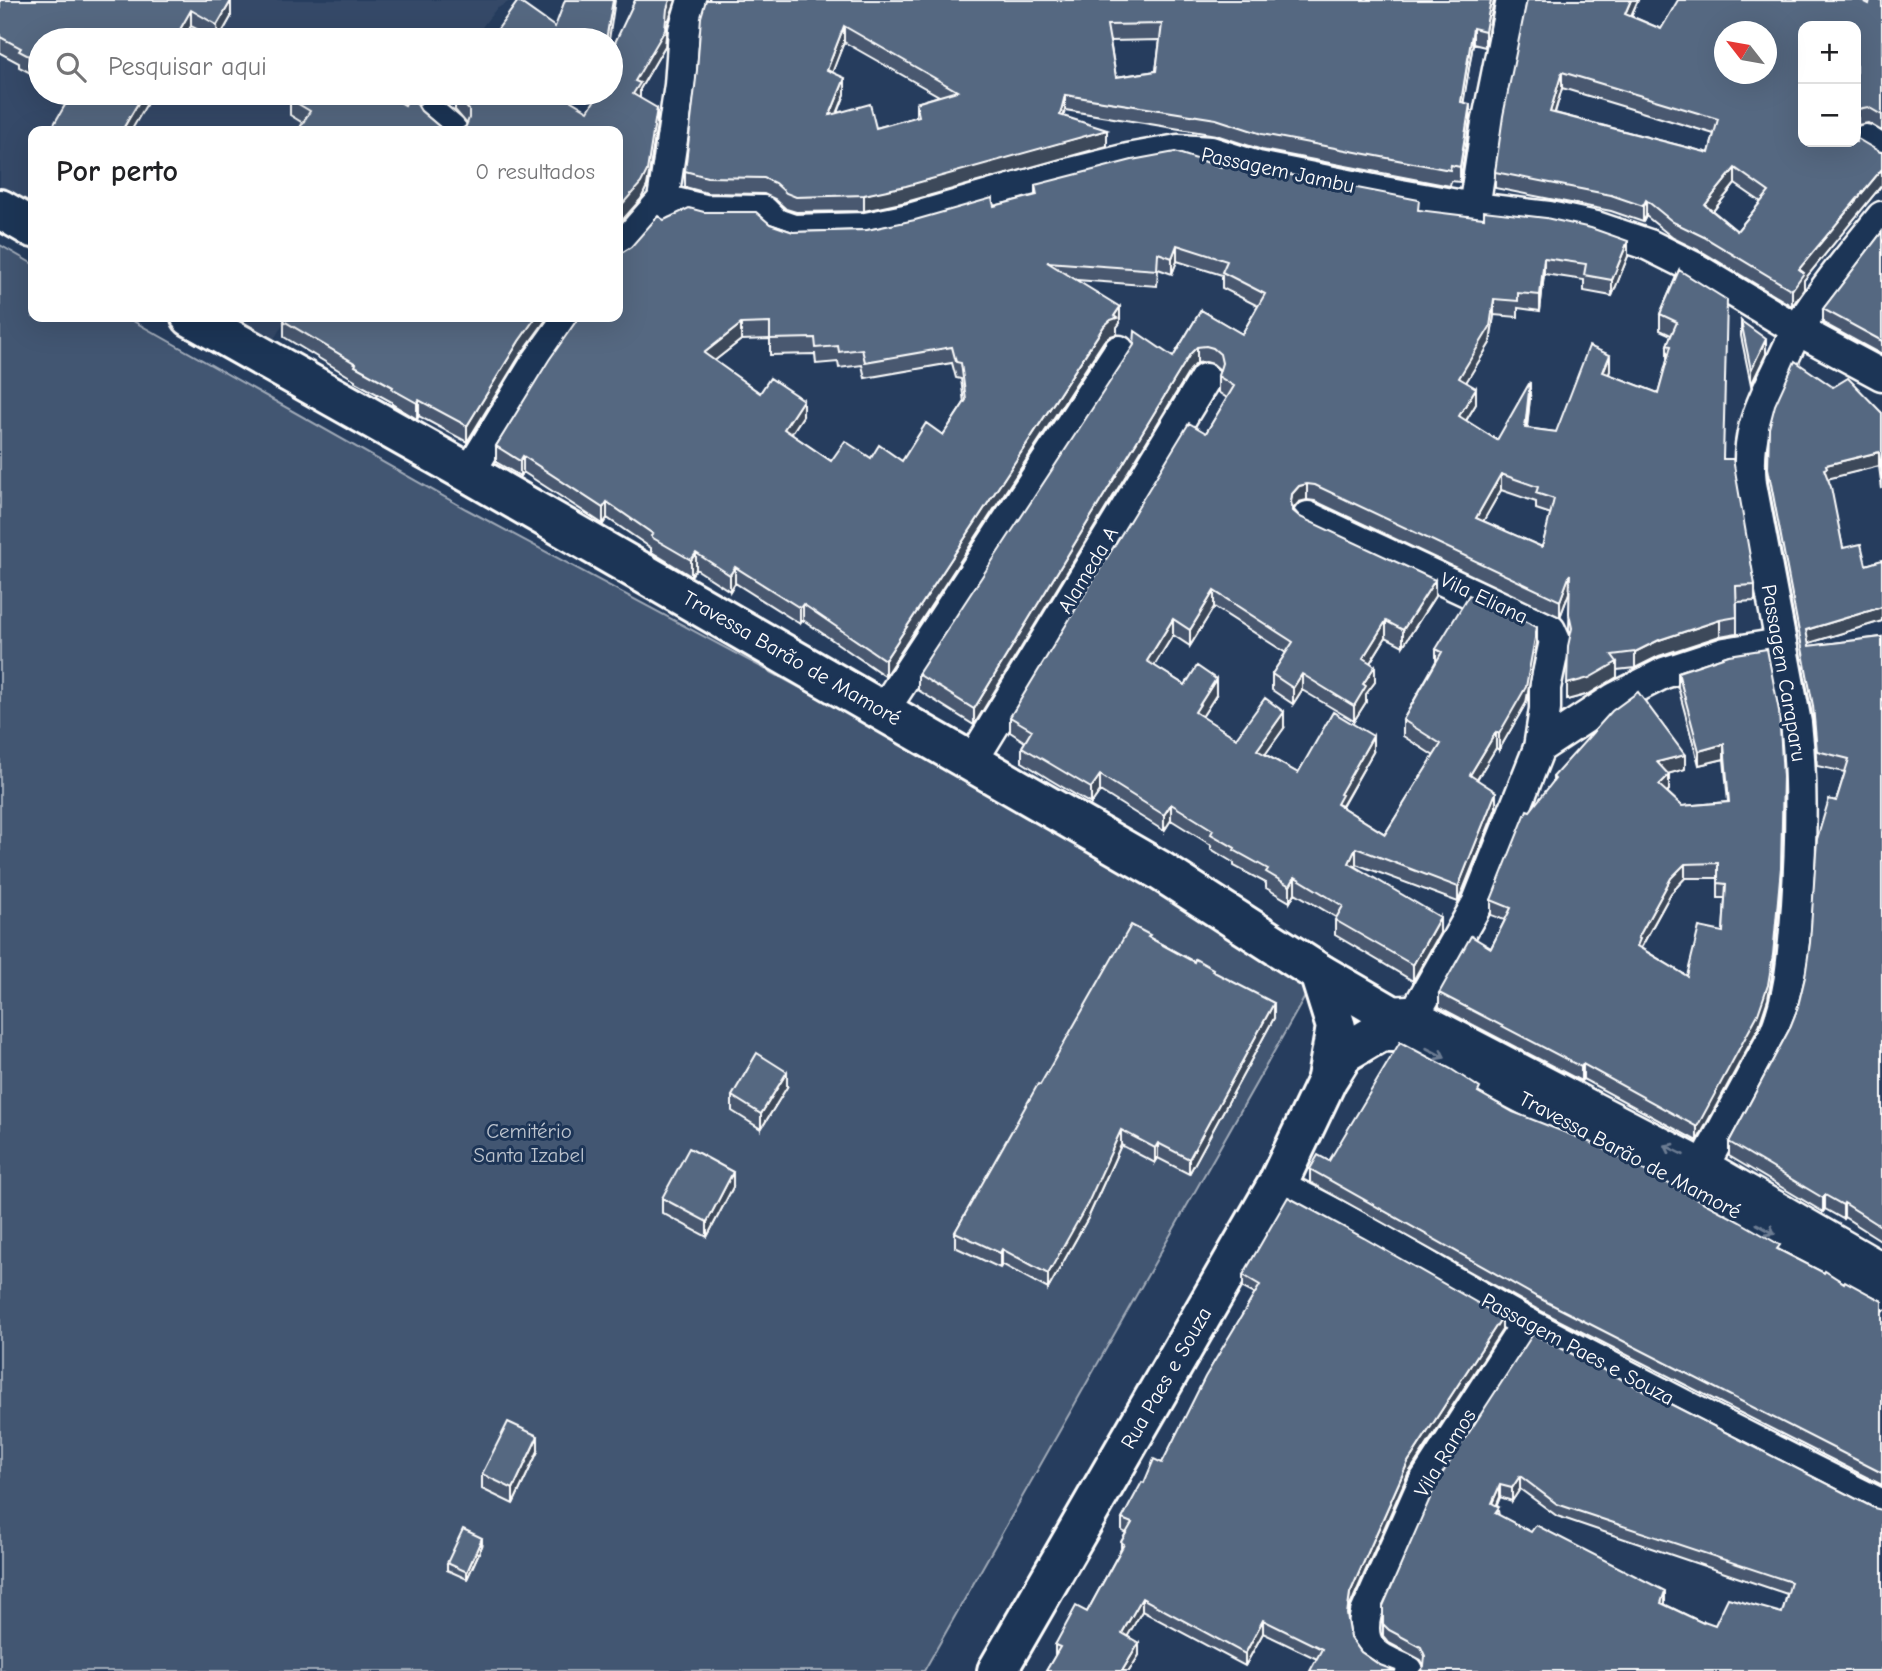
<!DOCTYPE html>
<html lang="pt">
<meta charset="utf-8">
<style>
body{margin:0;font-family:"Comic Neue",sans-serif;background:#f2f2f2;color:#202124}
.controls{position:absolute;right:21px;top:21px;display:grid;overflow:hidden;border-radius:14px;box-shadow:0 7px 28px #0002}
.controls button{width:63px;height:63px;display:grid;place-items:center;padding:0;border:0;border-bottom:2px solid #e0e0e0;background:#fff;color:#202124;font:35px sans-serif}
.compass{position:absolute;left:1714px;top:21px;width:63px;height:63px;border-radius:50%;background:#fff;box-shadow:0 7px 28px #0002;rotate:301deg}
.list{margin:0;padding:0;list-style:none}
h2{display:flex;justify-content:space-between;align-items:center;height:91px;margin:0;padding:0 28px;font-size:30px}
h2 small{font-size:23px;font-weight:400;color:#757577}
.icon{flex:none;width:38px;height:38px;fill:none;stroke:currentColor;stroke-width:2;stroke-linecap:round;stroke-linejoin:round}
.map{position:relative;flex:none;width:1882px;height:1671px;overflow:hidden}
.search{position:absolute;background:#fff;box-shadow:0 7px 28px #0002;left:28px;top:28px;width:595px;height:77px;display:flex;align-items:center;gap:18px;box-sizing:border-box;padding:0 24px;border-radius:38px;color:#757577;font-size:26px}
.panel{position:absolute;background:#fff;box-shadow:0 7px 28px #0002;left:28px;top:126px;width:595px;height:196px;border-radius:14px}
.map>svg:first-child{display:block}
</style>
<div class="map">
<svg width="1882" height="1671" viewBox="0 0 1882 1671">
<rect width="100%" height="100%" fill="#263d5e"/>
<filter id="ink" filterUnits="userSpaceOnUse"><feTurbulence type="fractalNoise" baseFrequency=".0143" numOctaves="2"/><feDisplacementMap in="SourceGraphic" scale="14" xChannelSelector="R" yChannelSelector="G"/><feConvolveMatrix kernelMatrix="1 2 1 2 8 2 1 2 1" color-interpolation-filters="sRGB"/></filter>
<g filter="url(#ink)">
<g fill="#344a68">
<path d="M0,0H512L496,9L472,40H40V93H431L418,110L443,131H33V204L0,186Z"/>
<path d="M235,317H287L274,339Z"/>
</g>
<path fill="#425672" stroke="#a0aab8" stroke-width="2" d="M0,245L33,264V317H126L466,509L961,774L1311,986L924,1671H0Z"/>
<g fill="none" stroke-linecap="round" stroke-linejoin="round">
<g stroke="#fff" stroke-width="35">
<g id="minor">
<path d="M432,114L452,131"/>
<path d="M1866,140L1882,151"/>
<path d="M663,200L705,210L763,211L776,224L793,230L866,228L910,219L1055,177L1128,159L1178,150L1211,152L1258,167L1378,191L1474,208L1549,217L1596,227L1649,245L1695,268L1798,330L1882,375"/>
<path d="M1474,208L1486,129L1512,0"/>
<path d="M618,251L663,200L680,85L684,30L693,0"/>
<path d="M469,473L534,366L569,317"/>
<path d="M1308,517L1550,630L1555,641L1545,688V709L1539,748"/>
<path d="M883,711L1119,351"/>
<path d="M972,761L1205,379"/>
<path d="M1414,1015L1477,904L1539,748L1615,698L1664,673L1725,653L1780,644"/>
<path d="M1694,1183L1774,1036C1792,992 1793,952 1797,905C1801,844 1803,783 1796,723L1751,484C1746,439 1757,412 1777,372C1784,358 1790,342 1798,329C1823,289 1853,253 1882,217"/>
<path d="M1277,1185C1364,1226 1444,1278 1528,1324C1645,1386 1763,1446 1882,1505"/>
<path d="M1882,1268L1704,1165L1408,1011L1386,1012L1394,1032L1692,1187L1882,1294"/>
<path d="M1408,1671C1378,1659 1357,1650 1366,1613L1423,1484L1527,1323"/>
</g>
</g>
<g stroke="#fff" stroke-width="44">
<g id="tertiary">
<path d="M0,209L33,228"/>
<path d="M191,317L469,473L1159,870L1319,973L1386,1012"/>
<path d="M1319,973L1336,1027L1327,1078"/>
<path d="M997,1671L1277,1185L1327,1080L1344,1053L1381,1031L1394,1032"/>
</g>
</g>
<use href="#minor" stroke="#1d3557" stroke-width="30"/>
<use href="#tertiary" stroke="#1d3557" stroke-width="38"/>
</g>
<g fill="#49596f" stroke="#fff" stroke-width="2" fill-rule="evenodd">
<path d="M0,0H229L231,17L218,40L191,26L183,40H40V78L19,67V63L0,53Z"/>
<path d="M706,0H1494L1485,47L1473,44L1463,102L1470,119L1460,182L1451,181L1450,186L1262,150L1216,135L1065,110L1063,116L1107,146L906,202L864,211L796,212L786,209L775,199L764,194L707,193L685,187V171ZM1160,40L1156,71L1116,77L1110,41ZM844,42L939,96L916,103V117L876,128L838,113L845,94L832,72Z"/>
<path d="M1527,0H1638L1631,16L1661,29L1869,4L1882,0V131L1868,123L1858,125L1856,127V26L1803,142L1882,152V185L1804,280V289L1792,306L1704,253L1673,238L1646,216L1643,222L1611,211L1495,188V172ZM1562,88L1714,134L1709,153L1555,113ZM1735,184L1761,202L1737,231L1713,211Z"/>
<path d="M667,25L665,46L640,89V98L657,124L647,186L641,199L618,131L466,126L467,124L455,110V94L588,111L611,93V51Z"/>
<path d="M290,99L405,105L421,111L441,128L303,123L290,115Z"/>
<path d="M1221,167L1254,168L1419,210L1628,256L1612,296L1584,291V280L1544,274L1540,311L1518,308V317L1494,315L1490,343L1466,382L1476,404L1466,421L1497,440L1530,398L1527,428L1556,432L1610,371L1608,374L1658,393L1667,361V345L1671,335L1660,330V314L1679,270L1723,459L1755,585V601L1737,602V633L1720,636L1659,656L1635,668L1617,670V677L1589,694L1567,700L1571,636L1569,630L1570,591L1560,617L1315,501L1307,500L1299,502L1293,509L1300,517L1435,596L1403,646L1386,637L1370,663L1375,682L1366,694V702L1354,721L1302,690L1293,704L1272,690V674L1286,653L1214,607L1190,646L1173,635L1154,666L1185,685L1216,695L1202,717L1236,738L1284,728L1265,754L1298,773L1373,752L1342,807L1385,834L1434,756L1403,736V720L1436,661V649L1537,643L1526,703L1499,750L1496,748L1477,779L1496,808L1458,902L1356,864L1355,867L1440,933L1413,981L1335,935V920L1337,918L1295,893L1290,902L1266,888V883L1234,866V863L1211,849V845L1171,820L1164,831L1100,791L1091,804L1049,779L1022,762V747L1025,742L1010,732V717L1206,433L1227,398L1218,392V376L1220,370L1213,364L1206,362L1197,363L1190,370L974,725L918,690V674L1173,357L1201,310L1242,334L1258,306L1222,288V275L1177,261L1172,274L1158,269L1157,286L1076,280L1120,323L1117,327V334L1111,336L1104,341L885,676L803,620L800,624L735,583L730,591L696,569L691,576L653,553L651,552V548L607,518L603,524L523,472L520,476L496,462V446L623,252L631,247L664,220L770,224L793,232L867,230L994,206L1035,195V185ZM770,339V355L815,354L816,364L838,362L839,368L862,365L865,378L952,363L956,378L961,379L964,403L943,435L902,461L871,458L831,461L791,434L803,416L760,393L714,361L741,340ZM1501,490L1536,502V509L1551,514L1542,547L1483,521Z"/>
<path d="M1882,232V355L1823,323V309Z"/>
<path d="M286,317H548L519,357L467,442L419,416L417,419L392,404V402L355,382V380L284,337V321Z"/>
<path d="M1741,321L1766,354L1751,385L1741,336Z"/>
<path d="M1833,387L1882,413V489L1879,466L1828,478L1843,548L1866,565L1882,560V621L1809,643V646L1882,637V1241L1844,1217L1843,1219L1825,1209L1823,1212L1729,1156V1142L1789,1030L1797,1010L1805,977L1836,801L1845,772L1817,766L1813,720L1768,482L1769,428Z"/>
<path d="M1729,655L1781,881L1773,969L1768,999L1758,1029L1697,1141L1583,1079L1581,1081L1439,1007V993L1491,948L1505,920L1491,915V900L1553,782V777L1685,769L1667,774L1669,790L1667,792L1682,806L1728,802L1724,759L1699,765L1678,687V672ZM1685,878H1718V898H1725L1723,932L1687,976L1641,948L1671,893Z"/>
<path d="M1150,938L1213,972L1274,1018L1189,1174L1158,1158L1155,1163L1121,1145L1088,1218L1048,1289L1002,1264L1000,1268L955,1247V1232L1040,1085Z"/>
<path d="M787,1087L761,1129L732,1111V1096Z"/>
<path d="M1480,1094L1824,1273L1882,1301V1485L1537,1309L1310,1182V1169Z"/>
<path d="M733,1187L707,1237L662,1213V1198Z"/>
<path d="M1243,1275L1502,1330L1408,1474L1350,1606L1348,1620L1351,1638L1361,1652L1380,1665L1317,1659L1263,1633L1245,1666L1142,1611L1127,1636L1139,1655L1129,1671H1046L1055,1656V1645L1087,1612L1121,1549V1542L1126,1533L1122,1531V1519L1144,1483L1162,1463L1255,1294L1243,1288Z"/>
<path d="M1533,1334L1874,1508L1882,1671L1424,1666L1421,1660L1389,1643L1383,1636V1606ZM1520,1489L1557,1516L1787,1594L1782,1613L1715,1625L1703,1623L1664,1604L1499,1516L1497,1505L1500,1497L1512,1501Z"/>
<path d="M538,1451L513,1504L482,1489V1474Z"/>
<path d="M482,1546L467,1579L447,1570V1563Z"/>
</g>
<g fill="#3c485a" stroke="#fff" stroke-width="2">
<path d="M613,0H615L609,40H606Z"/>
<path d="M670,0H676L667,25L665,46L640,89V99L633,94L635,81Z"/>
<path d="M1491,0H1494L1485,47V31Z"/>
<path d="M1631,0H1638L1625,29V14Z"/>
<path d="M231,1V17L218,40L217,25Z"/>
<path d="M191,10V26L183,40H174Z"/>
<path d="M844,26V42L827,86V70Z"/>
<path d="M1473,28V44L1461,118V102Z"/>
<path d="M1562,72V88L1550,128V112Z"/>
<path d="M845,78V94L830,131V115Z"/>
<path d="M144,93H153L131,131L124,127Z"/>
<path d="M1065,95V110L1060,131V115Z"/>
<path d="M1470,104V119L1460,182V167Z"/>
<path d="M657,108V124L647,186L641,199L618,225V209Z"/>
<path d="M1858,109V125L1856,127V111Z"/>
<path d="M1107,130V146L906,202L864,211V195Z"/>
<path d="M1735,168V184L1705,221V205Z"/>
<path d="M1882,169V185L1804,280V289L1792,306V290L1799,269Z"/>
<path d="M1646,200V216L1643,222V206Z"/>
<path d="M1628,241V256L1612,296V280Z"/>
<path d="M1177,245V261L1172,274V258Z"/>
<path d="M1544,258V274L1540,311V295Z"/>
<path d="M1494,299V315L1490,343L1459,394V378Z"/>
<path d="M1120,307V323L1117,327V334L1111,336L1104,341L885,676V660L1104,326L1114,316Z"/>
<path d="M536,317H548L519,357L467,442V426L519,341Z"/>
<path d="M741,324V340L704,369V353Z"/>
<path d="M1766,339V354L1751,385V370Z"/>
<path d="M1197,347V363L1190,370L974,725V709L1190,354Z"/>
<path d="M1610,355V371L1603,388V372Z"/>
<path d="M1530,382V398L1525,443V428Z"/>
<path d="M1476,388V404L1459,432V416Z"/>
<path d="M419,400V416L417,419V403Z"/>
<path d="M803,400V416L784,445V429Z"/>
<path d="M1879,452V466L1827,479L1824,469L1826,465Z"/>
<path d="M523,456V472L520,476V461Z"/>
<path d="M1501,474V490L1476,534V518Z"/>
<path d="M1307,484V500L1299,502L1292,510L1291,502L1292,494L1299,486Z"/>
<path d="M607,502V518L603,524V508Z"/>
<path d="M696,553V569L691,576V560Z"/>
<path d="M735,567V583L730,591V575Z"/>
<path d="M1570,574V590L1560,617V601Z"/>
<path d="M1435,580V596L1403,646V630Z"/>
<path d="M1214,591V607L1190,646V630Z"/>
<path d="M803,604V620L800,624V608Z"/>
<path d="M1882,607V621L1806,644V630Z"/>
<path d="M1173,619V635L1147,677V661Z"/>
<path d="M1720,620V636L1659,656L1635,668V652L1659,640Z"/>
<path d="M1386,621V637L1363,674V658Z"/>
<path d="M1537,627V643L1526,703L1499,750V734Z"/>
<path d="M1617,662V677L1589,694L1567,700V684Z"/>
<path d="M1375,666V682L1366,694V702L1354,721V706L1363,684Z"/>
<path d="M1302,674V690L1293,704V688Z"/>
<path d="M1216,679V695L1195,728V712Z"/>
<path d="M1284,712V728L1257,766V750Z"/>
<path d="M1496,732V748L1470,791V775Z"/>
<path d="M1373,736V752L1342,806L1337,804L1340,794Z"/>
<path d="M1724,744V759L1699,765V751Z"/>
<path d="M1685,755V769L1657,777V762Z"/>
<path d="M1100,775V791L1091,804V788Z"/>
<path d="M1669,775V790L1659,799V785Z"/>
<path d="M1783,777L1781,881L1773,969L1768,999L1758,1029L1697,1141V1127Z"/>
<path d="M1496,792V808L1458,902V887Z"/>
<path d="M1171,804V820L1164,831V815Z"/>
<path d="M1356,848V864L1349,879V863Z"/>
<path d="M1685,864V878L1671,893L1640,949L1637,946L1638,938L1671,878Z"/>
<path d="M1295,877V893L1290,902V886Z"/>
<path d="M1440,917V933L1413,981V965Z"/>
<path d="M1274,1003V1018L1189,1174V1159Z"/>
<path d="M1583,1064V1079L1581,1081V1067Z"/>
<path d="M787,1072V1087L761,1129V1114Z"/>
<path d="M1121,1130V1145L1088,1218L1048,1289V1274Z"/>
<path d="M1158,1143V1158L1155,1163V1148Z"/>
<path d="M733,1172V1187L707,1237V1222Z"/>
<path d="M1825,1195V1209L1823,1212V1198Z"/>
<path d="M1844,1203V1217L1843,1219V1205Z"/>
<path d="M1002,1249V1264L1000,1268V1253Z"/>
<path d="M1502,1317V1330L1408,1474L1350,1606L1347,1627V1614L1350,1593L1408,1462Z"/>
<path d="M538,1436V1451L513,1504V1489Z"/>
<path d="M1520,1476V1489L1512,1501V1488Z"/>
<path d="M1500,1485V1497L1492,1516V1503Z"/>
<path d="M482,1538V1546L467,1579V1572Z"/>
<path d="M1665,1591V1603L1661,1616V1603Z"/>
<path d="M1142,1598V1611L1122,1646V1633Z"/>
<path d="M1263,1620V1633L1245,1666V1654Z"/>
<path d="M1139,1643V1655L1129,1671H1122Z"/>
</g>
<g fill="#556781" stroke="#fff" stroke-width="2" fill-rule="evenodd">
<path d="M0,0H229L231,1L217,25L191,10L174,40H40V62L19,51L21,48L0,37Z"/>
<path d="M565,0H613L606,40H490L518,1L555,27Z"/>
<path d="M635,0H670L667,9L665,30L635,81L640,83L633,94L657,108L647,171L641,183L618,209V131H459L466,126L469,118V110L455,94L456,93H558L588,111L599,93H611V74L613,71L611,69V51Z"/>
<path d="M706,0H1491L1485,31L1473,28L1461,102L1470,104L1460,167L1451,165L1450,170L1262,134L1216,119L1065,95L1060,115L1107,130L906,186L864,195L796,197L786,193L775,183L764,178L707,177L685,171L697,70L701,17ZM1162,24L1156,71L1116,77L1107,25ZM844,26L957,91L916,103L919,116L876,128L870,104L830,115L845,78L827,70Z"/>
<path d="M1527,0H1631L1625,14L1661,29L1678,0H1861L1869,4L1870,0H1882V115L1868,107L1858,109L1856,111V26H1803V142H1856V138L1880,152H1882V169L1799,269L1804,273L1792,290L1704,237L1673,222L1646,200L1643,206L1611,195L1495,172L1503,116ZM1725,32H1767V74H1725ZM1562,72L1718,119L1709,153L1550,112ZM1735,168L1769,192L1737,231L1705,205Z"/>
<path d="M482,35L490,40H479Z"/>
<path d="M72,93H144L124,127L131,131H50Z"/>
<path d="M294,93H384L405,105L409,97L415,101L421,111L441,128L447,131H298L310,111L290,99Z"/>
<path d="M1175,152L1221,167L1223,158L1254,168L1419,200L1418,210L1484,218V211L1546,218L1591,228L1628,241L1612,280L1584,275L1586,264L1544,258L1540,295L1518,293V301L1494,299L1490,327L1459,378L1476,388L1459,416L1497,440L1530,382L1525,428L1556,432L1589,346L1610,355L1603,372L1658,393L1671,346L1667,345L1677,322L1660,314L1679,270L1727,300L1723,459H1733L1755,585L1736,586L1737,617L1720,620L1659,640L1635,652L1612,655L1617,662L1589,678L1567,684L1568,646L1572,628L1569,614L1570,574L1560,601L1315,485L1307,484L1299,486L1292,494L1291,502L1293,511L1300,517L1435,580L1403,630L1386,621L1363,658L1375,666L1363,684L1366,686L1354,706L1302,674L1293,688L1272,674L1293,642L1214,591L1190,630L1173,619L1147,661L1185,685L1197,666L1216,679L1195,712L1236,738L1265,698L1284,712L1257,750L1298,773L1333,712L1373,736L1340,794L1342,795L1337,804L1385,834L1441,744L1403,720L1442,652L1436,649L1469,595L1537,627L1526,687L1499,734L1496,732L1470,775L1496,792L1458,887L1356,848L1349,863L1440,917L1413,965L1335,920L1343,906L1295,877L1290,886L1266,872L1268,869L1234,850L1235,848L1211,834L1213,830L1171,804L1164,815L1100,775L1091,788L1049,763L1022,747L1032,730L1010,717L1189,423L1206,433L1234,386L1218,376L1222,363L1220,354L1213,348L1206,346L1197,347L1190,354L974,709L918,674L1134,345L1135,331L1173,357L1201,310L1242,334L1265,294L1222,272L1227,261L1177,245L1172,258L1158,253L1157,270L1047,262L1120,307L1114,316L1117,318L1111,320L1104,326L885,660L803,604L800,608L735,567L730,575L696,553L691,560L653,538L651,536L653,534L607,502L603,508L523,456L520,461L496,446L549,360L579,317H618V252H623L631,247L658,216L664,220L689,208L704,212H756L770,224L793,232L867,230L915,220L992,198L994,206L1037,195L1035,185L1132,160ZM770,323V339L815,338L816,348L838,346L839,352L862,349L865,362L952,347L956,362L961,363L966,400L943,435L926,423L902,461L879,445L871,458L845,441L831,461L784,429L803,400L770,378L760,393L704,353L741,324ZM1501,474L1538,487L1536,493L1554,499L1542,547L1476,518Z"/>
<path d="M1882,232V341L1823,309Z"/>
<path d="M286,317H536L519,341L467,426L419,400L417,403L392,389L393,387L355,366L356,364L284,321Z"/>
<path d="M1741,321L1766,339L1751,370Z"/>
<path d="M1795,361L1833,387L1848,378L1882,413V475L1879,452L1826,465L1827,468L1824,469L1831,487L1843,548L1861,544L1866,565L1882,560V607L1806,630L1809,646L1882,637V1227L1844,1203L1843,1205L1825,1195L1823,1198L1729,1142L1789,1030L1797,1010L1805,977L1810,943L1817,839L1829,799L1836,801L1849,759L1817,751L1813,706L1768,468L1769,428L1775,405Z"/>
<path d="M1767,649L1779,711L1783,777L1781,867L1773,955L1768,985L1758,1014L1697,1127L1583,1064L1581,1067L1439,993L1471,936L1491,948L1511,908L1491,900L1527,810L1530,811L1555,779L1553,777L1612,711L1638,692L1685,755L1657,762L1669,775L1659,785L1682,806L1729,802L1724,744L1699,751L1678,672L1729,655ZM1718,863V883L1726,884L1723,932L1699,927L1687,976L1637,946L1640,939L1638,938L1671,878L1685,864Z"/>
<path d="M1131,925L1150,935L1148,937L1194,962L1195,959L1213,969L1212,971L1274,1003L1189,1159L1158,1143L1155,1148L1121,1130L1088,1203L1048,1274L1002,1249L1000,1253L955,1232L1038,1084L1040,1085Z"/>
<path d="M1400,1042L1451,1069L1480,1088L1478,1092L1513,1112L1597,1145L1740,1222L1780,1245L1777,1249L1824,1273L1825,1271L1844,1283L1845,1281L1882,1301V1473L1537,1297L1310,1169L1318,1155L1329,1161Z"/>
<path d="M757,1053L787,1072L761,1114L732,1096Z"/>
<path d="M689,1148L733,1172L707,1222L662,1198Z"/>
<path d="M1288,1197L1364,1238L1502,1317L1408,1462L1350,1593L1347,1614L1351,1638L1361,1652L1380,1665L1396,1671H1310L1322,1649L1263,1620L1245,1654L1142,1598L1122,1633L1139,1643L1122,1671H1046L1060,1647L1055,1645L1076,1606L1087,1612L1124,1544L1121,1542L1132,1523L1122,1519L1142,1482L1144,1483L1154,1459L1162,1463L1205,1377L1260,1285L1243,1275Z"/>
<path d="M1533,1334L1874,1508L1882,1510V1671H1420L1424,1666L1425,1656L1421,1647L1389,1630L1383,1624V1606L1438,1480ZM1520,1476L1557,1504L1791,1582L1782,1613L1728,1598L1715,1625L1704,1621L1703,1623L1661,1603L1665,1591L1536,1525L1531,1532L1495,1513L1499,1507L1492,1503L1500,1485L1512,1488Z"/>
<path d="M508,1422L538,1436L513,1489L482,1474Z"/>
<path d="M463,1529L482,1538L467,1572L447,1563Z"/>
</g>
<defs><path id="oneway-shaft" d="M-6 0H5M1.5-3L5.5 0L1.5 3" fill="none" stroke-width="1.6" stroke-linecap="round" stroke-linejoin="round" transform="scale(1.75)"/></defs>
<g stroke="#6c7c92">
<use href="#oneway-shaft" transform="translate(1436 1053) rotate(27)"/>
<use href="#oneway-shaft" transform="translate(1674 1150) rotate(-153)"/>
<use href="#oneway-shaft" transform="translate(1766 1229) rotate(29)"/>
</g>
</g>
<g text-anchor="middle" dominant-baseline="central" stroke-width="6" stroke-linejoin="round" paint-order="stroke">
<g font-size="21" fill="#fff" stroke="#1d3557">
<text transform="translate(1278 170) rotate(12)">Passagem Jambu</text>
<text transform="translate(1088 570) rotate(-59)">Alameda A</text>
<text transform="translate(1484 598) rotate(25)">Vila Eliana</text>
<text transform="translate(792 658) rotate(30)">Travessa Barão de Mamoré</text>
<text transform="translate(1784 673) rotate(80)">Passagem Caraparu</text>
<text transform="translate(1630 1155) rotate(28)">Travessa Barão de Mamoré</text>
<text transform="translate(1578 1349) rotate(28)">Passagem Paes e Souza</text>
<text transform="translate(1166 1378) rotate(-60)">Rua Paes e Souza</text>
<text transform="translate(1445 1453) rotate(-59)">Vila Ramos</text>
</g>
<g font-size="21" fill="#bdc4ce" stroke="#1d3557">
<text x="529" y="1131">Cemitério<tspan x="529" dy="24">Santa Izabel</tspan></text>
</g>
</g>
</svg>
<div class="controls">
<button>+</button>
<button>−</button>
</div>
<svg class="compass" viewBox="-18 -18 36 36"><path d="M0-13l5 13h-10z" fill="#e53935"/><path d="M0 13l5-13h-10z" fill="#757577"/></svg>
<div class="search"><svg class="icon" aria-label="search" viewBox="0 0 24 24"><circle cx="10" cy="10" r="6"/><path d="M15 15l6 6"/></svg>Pesquisar aqui</div>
<section class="panel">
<h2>Por perto<small>0 resultados</small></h2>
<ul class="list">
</ul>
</section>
</div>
